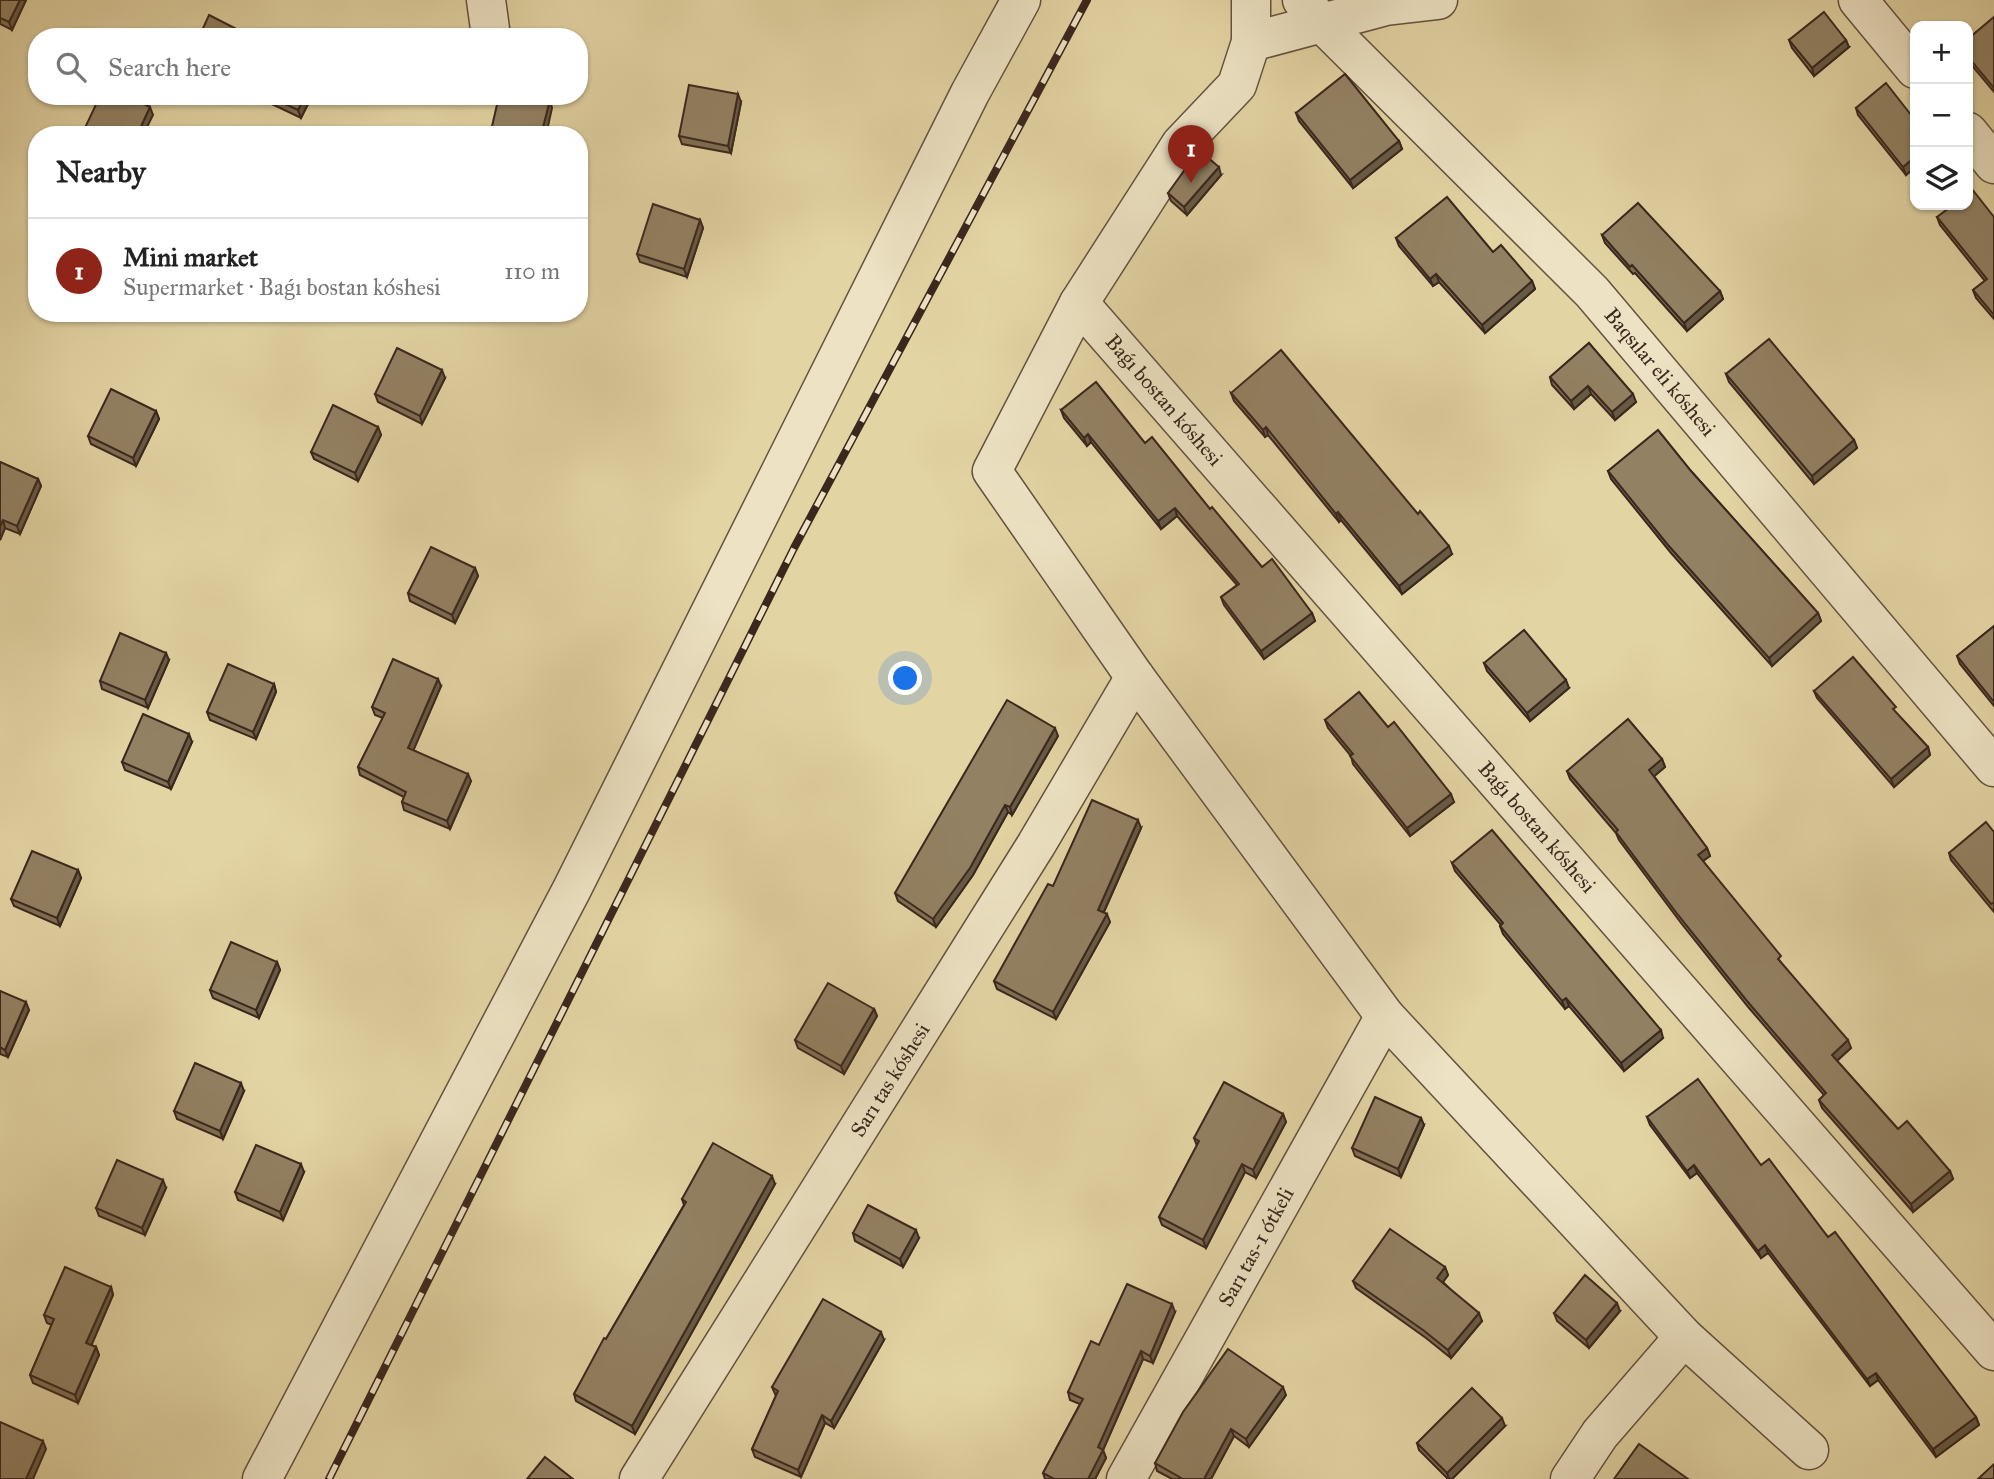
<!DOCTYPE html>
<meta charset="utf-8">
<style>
body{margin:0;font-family:"IM FELL Great Primer",serif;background:#f6f6f6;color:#222}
.controls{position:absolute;right:21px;top:21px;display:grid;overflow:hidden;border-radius:14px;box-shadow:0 2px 5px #0004}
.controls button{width:63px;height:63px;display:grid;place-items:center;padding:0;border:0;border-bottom:2px solid #e0e0e0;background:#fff;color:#222;font:35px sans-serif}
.you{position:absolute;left:906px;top:679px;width:24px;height:24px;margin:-18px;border:5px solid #fff;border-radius:50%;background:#1a73e8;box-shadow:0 0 0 10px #1a73e833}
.badge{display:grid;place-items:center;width:46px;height:46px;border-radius:50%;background:#8f2418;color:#fff;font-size:23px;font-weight:700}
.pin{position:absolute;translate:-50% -58px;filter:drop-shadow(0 2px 4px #0008)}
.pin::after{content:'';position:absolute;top:37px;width:24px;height:21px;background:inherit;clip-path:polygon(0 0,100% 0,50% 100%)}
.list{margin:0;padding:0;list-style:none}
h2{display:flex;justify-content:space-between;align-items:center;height:91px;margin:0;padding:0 28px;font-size:30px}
h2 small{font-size:23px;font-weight:400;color:#767676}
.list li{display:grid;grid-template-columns:46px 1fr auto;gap:21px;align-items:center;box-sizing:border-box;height:105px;padding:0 28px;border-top:2px solid #e0e0e0}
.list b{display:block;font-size:26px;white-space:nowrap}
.list p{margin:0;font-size:23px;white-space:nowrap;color:#767676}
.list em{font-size:23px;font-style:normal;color:#767676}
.icon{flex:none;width:38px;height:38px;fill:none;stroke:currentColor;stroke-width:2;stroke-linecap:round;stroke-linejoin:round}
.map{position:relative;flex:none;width:1994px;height:1479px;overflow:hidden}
.search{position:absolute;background:#fff;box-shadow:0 2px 5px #0004;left:28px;top:28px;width:560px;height:77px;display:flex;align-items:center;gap:18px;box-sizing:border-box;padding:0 24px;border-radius:28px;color:#767676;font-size:26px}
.panel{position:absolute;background:#fff;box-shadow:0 2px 5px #0004;left:28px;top:126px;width:560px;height:196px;border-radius:28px}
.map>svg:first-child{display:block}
</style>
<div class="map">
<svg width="1994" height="1479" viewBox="0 0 1994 1479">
<rect width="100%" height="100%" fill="#e3d4a4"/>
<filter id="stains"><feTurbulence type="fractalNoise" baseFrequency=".00286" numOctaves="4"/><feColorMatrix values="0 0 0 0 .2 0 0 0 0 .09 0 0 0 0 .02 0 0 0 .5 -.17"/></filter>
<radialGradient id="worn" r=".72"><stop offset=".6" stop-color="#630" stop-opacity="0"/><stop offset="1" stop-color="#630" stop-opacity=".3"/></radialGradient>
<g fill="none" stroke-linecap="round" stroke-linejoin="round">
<g stroke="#64523f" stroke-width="41">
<g id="minor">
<path d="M486,0L491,36"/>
<path d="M1251,0V42L1237,85L1181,144L1079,303L992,471L1135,677L1385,1016L1684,1337L1809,1450"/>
<path d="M1302,0L1321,22L1592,292L1994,767"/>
<path d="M1858,0L1915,69"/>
<path d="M1251,42L1386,6L1438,0"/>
<path d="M1968,132L1994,164"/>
<path d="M1079,303L1994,1351"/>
<path d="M262,1479L572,889L970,93L1021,0"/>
<path d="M639,1479L1036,845L1135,677"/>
<path d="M1126,1479L1385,1016"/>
<path d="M1570,1479L1600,1434L1684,1337"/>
</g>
</g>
<use href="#minor" stroke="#ede3c4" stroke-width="38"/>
<g stroke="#3a271d" stroke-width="8">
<path id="rail" d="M329,1479L794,548L1087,0"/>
</g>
<use href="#rail" stroke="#ede3c4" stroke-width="5" stroke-dasharray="16" stroke-linecap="butt"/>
</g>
<g fill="#7e6f55" stroke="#3a271d" stroke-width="2">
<path d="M0,0H26L12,30L0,24Z"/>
<path d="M1994,17V92L1968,61V39Z"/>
<path d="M1789,40L1849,47L1814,76L1792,48Z"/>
<path d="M255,96H312L301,118Z"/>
<path d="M741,102L731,153L682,144L679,136Z"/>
<path d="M1856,108L1915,120V167L1906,175L1858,115Z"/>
<path d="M1296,113L1399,141L1402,149L1353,188L1299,121Z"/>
<path d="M1221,175L1187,215L1171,201L1168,193Z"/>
<path d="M1937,217H1994V319L1976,298L1973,290L1985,281L1940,225Z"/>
<path d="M700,220L703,228L687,277L640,262L637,254Z"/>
<path d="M1602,235L1720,291L1723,299L1687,331L1635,273L1633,274L1605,243Z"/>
<path d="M1396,238L1493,252L1532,281L1535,289L1485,333L1439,282L1433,286L1399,246Z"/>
<path d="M1589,343L1636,402L1615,420L1591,394L1574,409L1552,385L1550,377Z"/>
<path d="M1726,374L1854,440L1857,448L1814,484L1729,382Z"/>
<path d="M445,378L422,424L378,402L375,394Z"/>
<path d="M1231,393L1452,554L1402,594L1341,520L1339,522L1268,435L1265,437L1234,401Z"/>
<path d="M1061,410L1145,443L1210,509L1262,567L1312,613L1315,621L1264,659L1224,605L1221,597L1237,585L1177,516L1161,529L1091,442L1087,446L1064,418Z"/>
<path d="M156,411L159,419L136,466L91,444L88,436Z"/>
<path d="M378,427L381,435L358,481L314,459L311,452Z"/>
<path d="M0,462L38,479L41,486L20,534L5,528L0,540Z"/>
<path d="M1608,471H1691L1818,613L1821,621L1772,666L1671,553L1611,479Z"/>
<path d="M475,568L478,576L455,623L410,601L408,593Z"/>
<path d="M1994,626V706L1960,664L1957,656Z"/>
<path d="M169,660L148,708L102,689L100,681Z"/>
<path d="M1484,663L1569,688L1530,721L1487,671Z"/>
<path d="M274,684L276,692L256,739L210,720L207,712Z"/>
<path d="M441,686L413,750L471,781L450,829L404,810L402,802L404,797L360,775L358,767L383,718L375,715L372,707Z"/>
<path d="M1814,691L1898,715L1928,747L1930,755L1894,787L1817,698Z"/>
<path d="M1325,720L1388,727L1454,802L1410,836L1353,764L1351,756L1328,728Z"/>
<path d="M1058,736L1012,815L1008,812L973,875L936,927L898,901L895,893Z"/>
<path d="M192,742L171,789L125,770L122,762Z"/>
<path d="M1662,759L1665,767L1654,776L1707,848L1710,856L1703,861L1783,965L1851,1048L1837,1061L1898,1129L1950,1171L1953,1179L1913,1212L1822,1108L1819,1100L1824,1095L1749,1008L1681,923L1619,840L1616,833L1570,779L1567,771Z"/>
<path d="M1141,828L1104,912L1110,922L1056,1019L997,989L994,981L1053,886Z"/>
<path d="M1994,832V912L1951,860L1949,853Z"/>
<path d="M1452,863L1663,1038L1624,1071L1569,1006L1565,1009L1503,934L1500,926L1501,925L1455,871Z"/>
<path d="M78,870L81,878L60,926L14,906L11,899Z"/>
<path d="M277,962L280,970L259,1018L213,998L210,990Z"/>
<path d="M0,991L29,1010L8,1057L0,1054Z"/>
<path d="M874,1009L877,1016L844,1074L798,1048L795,1040Z"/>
<path d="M244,1091L223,1139L177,1119L174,1111Z"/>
<path d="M1283,1114L1286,1122L1256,1178L1245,1172L1206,1248L1162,1225L1159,1217L1197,1146L1194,1138Z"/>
<path d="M1647,1117L1761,1165L1828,1237L1976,1417L1979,1425L1936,1457L1878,1380L1870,1386L1768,1253L1761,1258L1697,1173L1690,1178L1650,1125Z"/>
<path d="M1424,1125L1401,1177L1355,1156L1352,1148Z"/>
<path d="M304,1172L283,1220L238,1200L235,1192Z"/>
<path d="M775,1184L635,1434L576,1401L574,1394L684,1205L682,1199Z"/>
<path d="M166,1188L145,1235L99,1216L96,1208Z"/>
<path d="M853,1233L919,1238L903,1267L855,1241Z"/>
<path d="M1445,1267L1448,1275L1443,1282L1482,1321L1451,1358L1426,1338L1356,1288L1353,1281Z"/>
<path d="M111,1287L113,1295L91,1345L96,1347L99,1355L78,1403L33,1383L30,1375L52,1325L47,1323L44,1315Z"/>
<path d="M1620,1311L1589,1348L1557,1321L1554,1313Z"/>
<path d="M1175,1312L1153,1363L1143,1359L1103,1450L1106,1458L1095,1479H1045L1043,1473L1080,1404L1070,1400L1068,1392L1099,1345Z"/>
<path d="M884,1340L834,1428L825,1423L801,1477L755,1457L752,1449L776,1396L772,1387Z"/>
<path d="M1286,1395L1249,1447L1234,1436L1211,1479H1172L1157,1471L1155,1463Z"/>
<path d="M1505,1426L1452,1479H1448L1419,1450L1417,1443Z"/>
</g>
<g fill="#665a45" stroke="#3a271d" stroke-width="2">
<path d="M20,0H26L12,30L9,22Z"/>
<path d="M1846,40L1849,47L1814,76L1812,68Z"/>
<path d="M738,94L741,102L731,153L728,146Z"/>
<path d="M305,96H312L301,118L298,110Z"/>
<path d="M550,100L552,108L546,135H541Z"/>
<path d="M150,107L153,115L143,135H137Z"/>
<path d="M1399,141L1402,149L1353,188L1350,180Z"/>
<path d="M1915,157V167L1906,175L1903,167Z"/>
<path d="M1219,167L1221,175L1187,215L1184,207Z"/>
<path d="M700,220L703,228L687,277L684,269Z"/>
<path d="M1436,274L1439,282L1433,286L1430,279Z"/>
<path d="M1532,281L1535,289L1485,333L1482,325Z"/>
<path d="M1720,291L1723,299L1687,331L1684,323Z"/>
<path d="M442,370L445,378L422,424L420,416Z"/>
<path d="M1588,386L1591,394L1574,409L1571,401Z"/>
<path d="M1633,394L1636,402L1615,420L1612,412Z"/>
<path d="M156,411L159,419L136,466L133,458Z"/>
<path d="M378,427L381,435L358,481L355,473Z"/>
<path d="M1266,427L1268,435L1265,437L1263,430Z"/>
<path d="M1088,434L1091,442L1087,446L1084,438Z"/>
<path d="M1854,440L1857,448L1814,484L1812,476Z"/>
<path d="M38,479L41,486L20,534L17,526Z"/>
<path d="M1175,508L1177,516L1161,529L1158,521Z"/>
<path d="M1338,512L1341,520L1339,522L1336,514Z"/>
<path d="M3,520L5,528L0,540V526Z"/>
<path d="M1449,546L1452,554L1402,594L1399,586Z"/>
<path d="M475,568L478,576L455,623L452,615Z"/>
<path d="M1312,613L1315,621L1264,659L1261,651Z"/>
<path d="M1818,613L1821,621L1772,666L1769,658Z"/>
<path d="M166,653L169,660L148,708L145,700Z"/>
<path d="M438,679L441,686L411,756L408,748Z"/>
<path d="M1566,680L1569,688L1530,721L1527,713Z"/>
<path d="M274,684L276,692L256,739L253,732Z"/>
<path d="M1055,728L1058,736L1012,815L1010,807Z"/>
<path d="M189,734L192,742L171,789L168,782Z"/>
<path d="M1928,747L1930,755L1894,787L1891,779Z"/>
<path d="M1662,759L1665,767L1652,778L1649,770Z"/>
<path d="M468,774L471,781L450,829L447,821Z"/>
<path d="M1451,794L1454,802L1410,836L1407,828Z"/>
<path d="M1005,805L1008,812L973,875L936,927L933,919Z"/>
<path d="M1138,820L1141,828L1101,918L1098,910Z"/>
<path d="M1707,848L1710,856L1701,862L1698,855Z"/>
<path d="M78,870L81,878L60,926L57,918Z"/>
<path d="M1107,914L1110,922L1056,1019L1053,1012Z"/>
<path d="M277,962L280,970L259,1018L256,1010Z"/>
<path d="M1566,998L1569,1006L1565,1009L1562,1001Z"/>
<path d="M26,1002L29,1010L8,1057L5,1050Z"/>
<path d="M874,1009L877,1016L844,1074L841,1066Z"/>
<path d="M1661,1030L1663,1038L1624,1071L1621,1063Z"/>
<path d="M1848,1040L1851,1048L1834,1063L1832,1055Z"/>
<path d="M241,1083L244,1091L223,1139L220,1131Z"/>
<path d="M1283,1114L1286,1122L1256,1178L1253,1170Z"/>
<path d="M1421,1118L1424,1125L1401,1177L1398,1169Z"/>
<path d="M301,1164L304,1172L283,1220L280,1212Z"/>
<path d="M1242,1164L1245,1172L1206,1248L1203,1240Z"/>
<path d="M1694,1165L1697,1173L1690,1178L1687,1171Z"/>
<path d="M1950,1171L1953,1179L1913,1212L1911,1204Z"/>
<path d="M772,1176L775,1184L635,1434L632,1426Z"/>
<path d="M163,1180L166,1188L145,1235L142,1228Z"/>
<path d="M916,1230L919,1238L903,1267L900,1259Z"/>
<path d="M1765,1245L1768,1253L1761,1258L1758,1251Z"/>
<path d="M1445,1267L1448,1275L1440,1286L1437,1278Z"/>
<path d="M111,1287L113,1295L89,1351L86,1343Z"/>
<path d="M1617,1303L1620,1311L1589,1348L1586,1340Z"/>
<path d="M1172,1304L1175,1312L1153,1363L1150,1356Z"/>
<path d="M1479,1313L1482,1321L1451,1358L1448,1350Z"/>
<path d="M881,1332L884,1340L834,1428L831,1421Z"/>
<path d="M96,1347L99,1355L78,1403L75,1395Z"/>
<path d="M1141,1351L1143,1359L1103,1450L1106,1458L1095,1479H1088L1098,1447Z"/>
<path d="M1876,1373L1878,1380L1870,1386L1867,1379Z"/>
<path d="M1283,1387L1286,1395L1249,1447L1246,1439Z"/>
<path d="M822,1415L825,1423L801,1477L798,1470Z"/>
<path d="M1976,1417L1979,1425L1936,1457L1933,1449Z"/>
<path d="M1502,1418L1505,1426L1452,1479H1449L1447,1473Z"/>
<path d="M1231,1429L1234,1436L1211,1479H1204Z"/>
<path d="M43,1441L46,1449L33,1479H26Z"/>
</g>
<g fill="#928163" stroke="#3a271d" stroke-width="2">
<path d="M0,0H20L9,22L0,18Z"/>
<path d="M1824,12L1846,40L1812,68L1789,40Z"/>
<path d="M209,15L252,37H199Z"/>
<path d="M1994,17V88L1968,57V39Z"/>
<path d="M1345,74L1399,141L1350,180L1296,113Z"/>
<path d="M1886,83L1915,120V157L1903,167L1856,108Z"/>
<path d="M689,85L738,94L728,146L679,136Z"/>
<path d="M100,96H128L150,107L137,135H88L83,132Z"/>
<path d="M268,96H305L298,110Z"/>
<path d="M499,96H534L550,100L541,135H490Z"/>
<path d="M1199,150L1219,167L1184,207L1168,193Z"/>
<path d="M1972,189L1994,217V315L1973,290L1987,279L1937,217L1953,205H1968V192Z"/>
<path d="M1447,197L1493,252L1501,245L1532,281L1482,325L1436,274L1430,279L1396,238Z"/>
<path d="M1638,203L1720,291L1684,323L1632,265L1630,267L1602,235Z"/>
<path d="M653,204L700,220L684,269L637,254Z"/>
<path d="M1769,339L1854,440L1812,476L1726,374Z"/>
<path d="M1589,343L1633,394L1612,412L1588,386L1571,401L1550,377Z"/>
<path d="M397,348L442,370L420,416L375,394Z"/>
<path d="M1281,350L1418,514L1420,511L1449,546L1399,586L1338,512L1336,514L1266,427L1263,430L1231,393Z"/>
<path d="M1096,382L1145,443L1152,437L1210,509L1212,507L1262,567L1272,559L1312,613L1261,651L1221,597L1239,584L1175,508L1158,521L1088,434L1084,438L1061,410Z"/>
<path d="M111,389L156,411L133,458L88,436Z"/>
<path d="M333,405L378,427L355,473L311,452Z"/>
<path d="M1658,430L1691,471L1818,613L1769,658L1668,545L1608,471Z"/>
<path d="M0,462L38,479L17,526L3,520L0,526Z"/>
<path d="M431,547L475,568L452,615L408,593Z"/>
<path d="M1994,626V702L1957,656Z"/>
<path d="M1524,630L1566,680L1527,713L1484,663Z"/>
<path d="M120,633L166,653L145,700L100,681Z"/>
<path d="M1853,657L1896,707L1893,709L1928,747L1891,779L1814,691Z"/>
<path d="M393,659L438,679L408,748L468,774L447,821L402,802L406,792L358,767L385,713L372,707Z"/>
<path d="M228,664L274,684L253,732L207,712Z"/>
<path d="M1359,692L1388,727L1394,722L1451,794L1407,828L1350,756L1353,754L1325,720Z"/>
<path d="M1007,700L1055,728L1010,807L1005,805L970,868L933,919L895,893Z"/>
<path d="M143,714L189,734L168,782L122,762Z"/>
<path d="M1628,719L1662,759L1649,770L1707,848L1698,855L1781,956L1778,959L1848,1040L1832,1055L1898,1129L1907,1121L1950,1171L1911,1204L1819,1100L1826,1093L1747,1001L1678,915L1616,832L1618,830L1567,771Z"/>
<path d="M1092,800L1138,820L1098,910L1107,914L1053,1012L994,981L1048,884L1053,886Z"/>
<path d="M1986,822L1994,832V902L1991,904L1949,853Z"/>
<path d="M1492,830L1661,1030L1621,1063L1566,998L1562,1001L1500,926L1503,923L1452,863Z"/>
<path d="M32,851L78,870L57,918L11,899Z"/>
<path d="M231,942L277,962L256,1010L210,990Z"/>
<path d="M828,983L874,1009L841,1066L795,1040Z"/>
<path d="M0,991L26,1002L5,1050L0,1047Z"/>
<path d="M195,1063L241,1083L220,1131L174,1111Z"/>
<path d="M1698,1079L1761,1165L1769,1159L1828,1237L1835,1232L1976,1417L1933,1449L1876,1373L1867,1379L1765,1245L1758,1251L1694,1165L1687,1171L1647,1117Z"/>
<path d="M1224,1082L1283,1114L1253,1170L1242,1164L1203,1240L1159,1217L1199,1141L1194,1138Z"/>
<path d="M1375,1097L1421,1118L1398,1169L1352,1148Z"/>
<path d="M713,1143L772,1176L632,1426L574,1394L604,1338L606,1339L686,1202L682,1199Z"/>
<path d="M256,1145L301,1164L280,1212L235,1192Z"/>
<path d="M117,1160L163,1180L142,1228L96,1208Z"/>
<path d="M868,1205L916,1230L900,1259L853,1233Z"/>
<path d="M1390,1229L1445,1267L1437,1278L1479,1313L1448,1350L1423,1330L1353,1281Z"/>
<path d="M65,1267L111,1287L86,1343L96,1347L75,1395L30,1375L54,1319L44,1315Z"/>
<path d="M1585,1275L1617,1303L1586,1340L1554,1313Z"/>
<path d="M1127,1284L1172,1304L1150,1356L1141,1351L1098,1447L1103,1450L1088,1479H1054L1043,1473L1083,1399L1068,1392L1091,1341L1099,1345Z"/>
<path d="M823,1299L881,1332L831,1421L822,1415L798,1470L752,1449L778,1391L772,1387Z"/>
<path d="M1228,1349L1283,1387L1246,1439L1231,1429L1204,1479H1183L1155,1463L1183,1412Z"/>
<path d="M1472,1388L1502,1418L1447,1473L1417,1443Z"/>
<path d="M0,1422L43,1441L26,1479H0Z"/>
<path d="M1639,1444L1688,1479H1614Z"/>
<path d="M545,1457L573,1479H527Z"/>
<path d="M1994,1464V1479H1978Z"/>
</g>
<g text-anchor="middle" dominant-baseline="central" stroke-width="5" stroke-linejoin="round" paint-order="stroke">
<g font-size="21" fill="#3a271d" stroke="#ede3c4">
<text transform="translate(1660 372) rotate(50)">Baqsılar eli kóshesi</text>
<text transform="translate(1164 400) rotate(49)">Baǵı bostan kóshesi</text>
<text transform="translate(1537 827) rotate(49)">Baǵı bostan kóshesi</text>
<text transform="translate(890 1080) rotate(-58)">Sarı tas kóshesi</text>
<text transform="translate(1256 1247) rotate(-61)">Sarı tas-1 ótkeli</text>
</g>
</g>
<rect width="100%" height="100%" filter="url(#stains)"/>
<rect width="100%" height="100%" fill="url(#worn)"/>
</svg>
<div class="controls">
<button>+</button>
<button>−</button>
<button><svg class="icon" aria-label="layers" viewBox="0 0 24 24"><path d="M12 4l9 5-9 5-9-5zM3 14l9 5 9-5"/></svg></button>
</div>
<div class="you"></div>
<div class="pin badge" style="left:1191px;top:183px">1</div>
<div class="search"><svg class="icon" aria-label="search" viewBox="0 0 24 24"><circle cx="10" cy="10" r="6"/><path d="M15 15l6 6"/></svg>Search here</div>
<section class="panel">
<h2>Nearby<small></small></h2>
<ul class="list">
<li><span class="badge">1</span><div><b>Mini market</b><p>Supermarket · Baǵı bostan kóshesi</p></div><em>110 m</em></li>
</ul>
</section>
</div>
